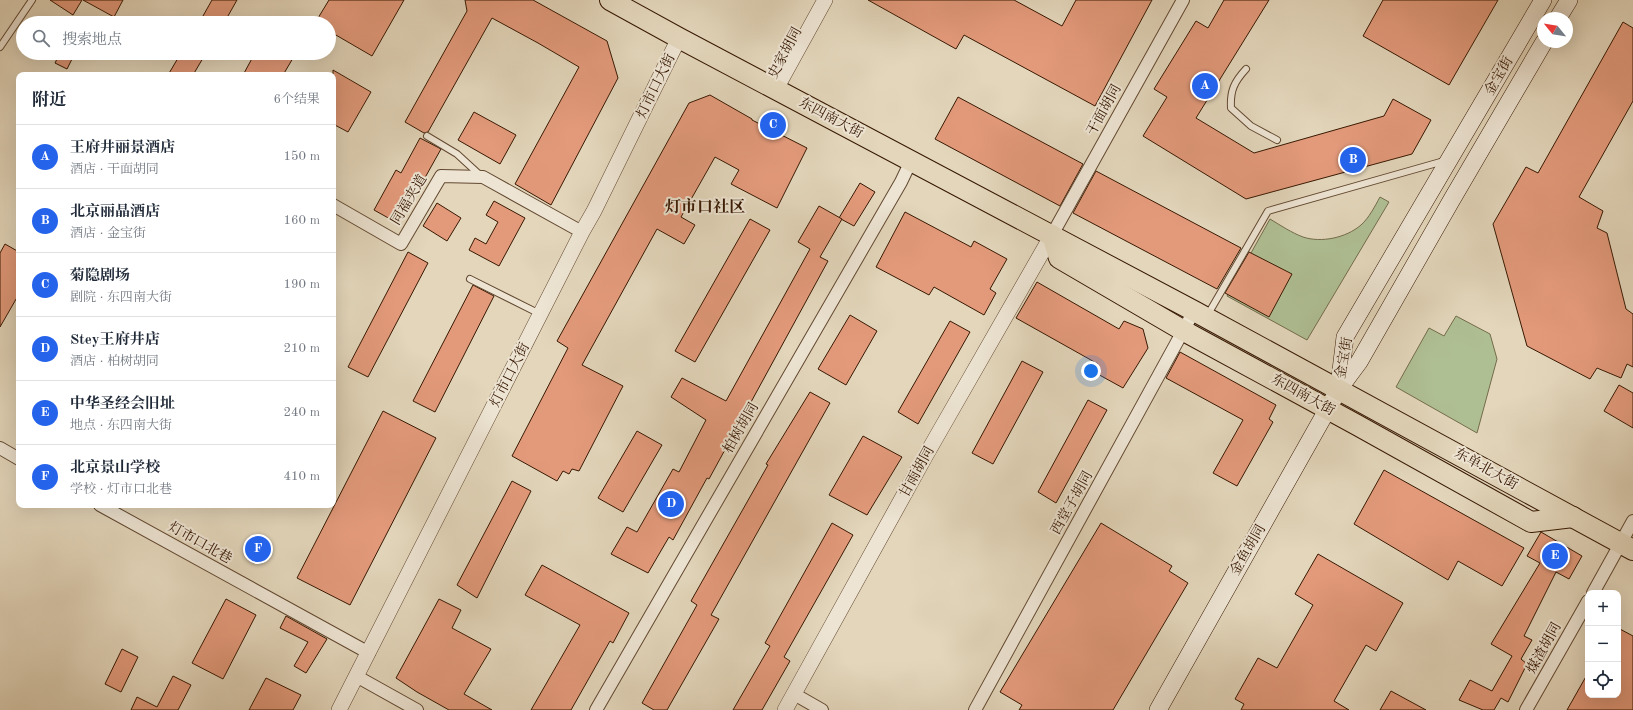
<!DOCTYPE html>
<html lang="zh">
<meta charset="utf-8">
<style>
body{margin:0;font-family:"Old Standard TT","Noto Serif SC",serif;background:#f6f6f7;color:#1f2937}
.controls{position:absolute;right:12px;bottom:12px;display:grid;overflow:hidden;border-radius:8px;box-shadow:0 4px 16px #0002}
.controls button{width:36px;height:36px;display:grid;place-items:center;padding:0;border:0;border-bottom:1px solid #e0e1e3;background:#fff;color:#1f2937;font:20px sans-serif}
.compass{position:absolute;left:1537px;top:12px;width:36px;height:36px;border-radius:50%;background:#fff;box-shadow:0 4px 16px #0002;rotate:300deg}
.you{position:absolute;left:1091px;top:371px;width:14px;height:14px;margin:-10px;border:3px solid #fff;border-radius:50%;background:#1a73e8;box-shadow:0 0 0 6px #1a73e833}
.badge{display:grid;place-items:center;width:26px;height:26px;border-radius:50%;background:#2563eb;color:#fff;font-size:13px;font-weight:700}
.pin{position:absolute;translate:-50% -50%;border:2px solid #fff;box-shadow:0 1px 4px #0006}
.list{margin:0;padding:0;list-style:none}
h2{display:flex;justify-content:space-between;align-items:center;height:52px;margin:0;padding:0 16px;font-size:17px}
h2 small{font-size:13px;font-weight:400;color:#747a83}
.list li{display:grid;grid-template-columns:26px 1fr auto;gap:12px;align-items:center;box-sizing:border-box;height:64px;padding:0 16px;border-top:1px solid #e0e1e3}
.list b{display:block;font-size:15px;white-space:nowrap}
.list p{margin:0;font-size:13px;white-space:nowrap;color:#747a83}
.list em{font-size:13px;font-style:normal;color:#747a83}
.icon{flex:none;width:22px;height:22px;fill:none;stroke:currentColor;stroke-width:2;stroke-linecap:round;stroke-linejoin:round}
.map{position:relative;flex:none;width:1633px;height:710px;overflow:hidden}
.search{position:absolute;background:#fff;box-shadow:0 4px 16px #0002;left:16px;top:16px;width:320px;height:44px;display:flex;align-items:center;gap:10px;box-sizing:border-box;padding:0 14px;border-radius:22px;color:#747a83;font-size:15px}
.panel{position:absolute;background:#fff;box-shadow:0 4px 16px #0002;left:16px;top:72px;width:320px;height:436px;border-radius:8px}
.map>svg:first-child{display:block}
</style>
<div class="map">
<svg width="1633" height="710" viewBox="0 0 1633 710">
<rect width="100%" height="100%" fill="#e3d6bb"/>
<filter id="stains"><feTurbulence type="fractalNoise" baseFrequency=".005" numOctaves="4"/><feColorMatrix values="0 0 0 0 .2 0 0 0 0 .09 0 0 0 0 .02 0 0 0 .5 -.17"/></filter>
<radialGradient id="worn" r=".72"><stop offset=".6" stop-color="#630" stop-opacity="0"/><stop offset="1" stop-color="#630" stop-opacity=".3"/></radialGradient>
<g fill="#afbf94" stroke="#736c4b">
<path d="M1380,197L1389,202L1307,340L1227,296L1270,219C1280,225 1292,233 1303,237C1321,243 1346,238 1361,225C1369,218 1375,206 1380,197Z"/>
<path d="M1456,316L1490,334L1497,359L1477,433L1396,387L1429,328L1444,336Z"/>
</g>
<g fill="#e39a7b" stroke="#371802">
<path d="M50,0H82L73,15Z"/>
<path d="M83,0H123L114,17Z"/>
<path d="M212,0H237L224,23H199Z"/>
<path d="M329,0H404L372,56L329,31V23H315Z"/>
<path d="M465,0H533L607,41L618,78L551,205L515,184L579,67L538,43L492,18L428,132L424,133L405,122L467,11Z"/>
<path d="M868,0H1014L1062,26L1076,0H1152L1095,106L964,35L956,49Z"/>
<path d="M1224,0H1269L1196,118L1254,153L1384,116L1393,99L1431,120L1412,154L1246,199L1143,136L1167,97L1154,89L1196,21L1208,28Z"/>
<path d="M1383,0H1498L1449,85L1363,36Z"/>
<path d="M1623,22L1633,28V101L1579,197L1603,211L1597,228L1607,233L1626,309L1633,314V367L1627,364L1621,378L1597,368L1590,379L1527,346L1493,224L1526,167L1538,173Z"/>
<path d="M60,53H75L67,69L55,63Z"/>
<path d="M181,53H206L193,75H168Z"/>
<path d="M255,53H296L283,75H243Z"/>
<path d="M333,70L371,92L348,132L333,124Z"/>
<path d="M710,95L752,119V120L807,148L777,208L731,184L739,170L715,157L681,217L695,225L684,244L657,229L582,365L623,386L579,471L572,469L569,474L563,471L557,481L512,456L568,348L557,341L689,103Z"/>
<path d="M958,97L1083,164L1060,206L935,139Z"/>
<path d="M474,112L516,135L500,164L458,140Z"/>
<path d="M420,138L441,149L422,183L408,189L392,220L374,210L396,170L401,173Z"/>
<path d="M1096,171L1241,248L1217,289L1073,213Z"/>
<path d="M860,183L875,192L854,226L839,218Z"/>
<path d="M494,201L525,218L499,266L469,250L475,238L486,244L498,222L486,215Z"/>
<path d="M437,203L461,218L447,241L423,226Z"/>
<path d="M819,206L842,219L820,257L828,261L709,479L707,478L673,540L669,537L648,573L611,554L627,527L637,532L673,469L679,472L706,420L671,397L682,378L726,401L810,249L798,242Z"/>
<path d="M905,212L971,247L974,241L1007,259L990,289L996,293L984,315L934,287L929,295L876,267Z"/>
<path d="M750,219L770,230L695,362L675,351Z"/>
<path d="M5,244L19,252V294L0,327V253Z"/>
<path d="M408,252L428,263L368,377L348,367Z"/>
<path d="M1249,252L1292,274L1269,317L1225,293Z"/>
<path d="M1037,282L1119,329L1124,321L1143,329L1148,348L1123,388L1094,372L1098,364L1016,318Z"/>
<path d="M473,285L494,296L435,412L413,401Z"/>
<path d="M850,315L877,331L846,385L818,369Z"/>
<path d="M950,321L970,332L918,424L898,412Z"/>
<path d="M1180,352L1276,405L1269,419L1273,422L1237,486L1213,473L1243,420L1166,378Z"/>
<path d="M1022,361L1043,372L993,464L972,453Z"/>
<path d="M1619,385L1633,393V428L1604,411Z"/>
<path d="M810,392L830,403L711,615L719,619L667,710H654L642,703L697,605L691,601L768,465L766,464Z"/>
<path d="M1088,400L1107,410L1056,503L1038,492Z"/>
<path d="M383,411L436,438L350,605L297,578Z"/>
<path d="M637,431L662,445L623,512L598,498Z"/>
<path d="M863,436L902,457L867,515L829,495Z"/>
<path d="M1384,470L1524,548L1502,586L1458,561L1448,580L1354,524Z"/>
<path d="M512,481L531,491L477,598L457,585Z"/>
<path d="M832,523L853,535L784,657L790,661L762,710H733L770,646L765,643Z"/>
<path d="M1101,523L1172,566L1169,571L1188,583L1113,710H1019L1022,705L1000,692Z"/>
<path d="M1541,532L1582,556L1569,579L1556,572L1524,636L1532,640L1521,659L1527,664L1508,702L1501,698L1494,710H1483L1459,700L1470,680L1492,691L1512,656L1491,644L1540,563L1527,556Z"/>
<path d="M1318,554L1403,603L1376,651L1366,645L1334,701L1349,710H1241L1244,704L1235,699L1258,658L1277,668L1313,605L1295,594Z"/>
<path d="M542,565L629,613L613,643L610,641L571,710H531L580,625L525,595Z"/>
<path d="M226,599L256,615L223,679L192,663Z"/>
<path d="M439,599L461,610L452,628L491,649L464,694L492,710H449L417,692L396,678Z"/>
<path d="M286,616L327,639L306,673L294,666L308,642L280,628Z"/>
<path d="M1618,628L1633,636V710H1567L1588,673V695H1618Z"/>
<path d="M122,649L138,657L121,692L105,684Z"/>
<path d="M173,676L191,685L178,710H131L137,697L157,707Z"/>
<path d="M266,678L301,695L293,710H249Z"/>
<path d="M1391,691L1426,710H1380Z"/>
</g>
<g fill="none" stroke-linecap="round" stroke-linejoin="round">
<g stroke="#624830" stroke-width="8">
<g id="service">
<path d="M0,47L32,0"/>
<path d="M1246,69C1234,82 1230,91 1231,108L1251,126L1277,140"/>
<path d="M427,136L457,154L481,176"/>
<path d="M470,279L540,314"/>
<path d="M1207,316L1268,211L1444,161"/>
</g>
</g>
<g stroke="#624830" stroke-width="14">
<g id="minor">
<path d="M333,205L401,244L441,176L483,177L582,232"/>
<path d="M1052,235L1183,0"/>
<path d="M0,448L19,459"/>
<path d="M100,505L369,653"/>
<path d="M1593,593L1633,521"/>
<path d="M356,676L417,710"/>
<path d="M794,694L822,710"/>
<path d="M596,710L901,182L911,161"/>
<path d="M975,710L1194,311"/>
<path d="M1526,710L1588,601"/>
</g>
</g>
<g stroke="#624830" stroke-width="16">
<g id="tertiary">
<path d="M776,89L825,0"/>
<path d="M339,710L582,232L594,211L679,38"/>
<path d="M785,710L926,455L1052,235"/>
</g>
</g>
<g stroke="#371802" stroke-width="18">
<g id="secondary">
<path d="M1558,18L1569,0"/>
<path d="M1339,387L1345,337L1543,0"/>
<path d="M1158,710L1339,389L1359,362L1451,201L1544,42"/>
</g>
</g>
<g stroke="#371802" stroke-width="22">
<g id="primary">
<path d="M610,0L679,38L1194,311L1633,550"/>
<path d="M1052,235L1059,258L1184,331L1357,425L1531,522L1573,517"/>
</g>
</g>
<use href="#service" stroke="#ede4d3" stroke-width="6"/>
<use href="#minor" stroke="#ede4d3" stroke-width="12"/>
<use href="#tertiary" stroke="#ede4d3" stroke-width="15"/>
<use href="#secondary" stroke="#ede4d3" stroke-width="17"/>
<use href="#primary" stroke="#e3d6bb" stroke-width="20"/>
</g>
<g text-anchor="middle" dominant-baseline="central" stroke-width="4" stroke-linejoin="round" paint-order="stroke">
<g font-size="14" fill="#371802" stroke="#ede4d3">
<text transform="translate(785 53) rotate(-62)">史家胡同</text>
<text transform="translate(1499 76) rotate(-60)">金宝街</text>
<text transform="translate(656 86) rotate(-64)">灯市口大街</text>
<text transform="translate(1104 110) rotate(-61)">干面胡同</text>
<text transform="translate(831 118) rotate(28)">东四南大街</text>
<text transform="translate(409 200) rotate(-59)">同福夹道</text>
<text transform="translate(1344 358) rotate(-80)">金宝街</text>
<text transform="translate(510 375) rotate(-63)">灯市口大街</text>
<text transform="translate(1303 395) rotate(29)">东四南大街</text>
<text transform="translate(741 428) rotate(-60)">柏树胡同</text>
<text transform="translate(1486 469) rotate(29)">东单北大街</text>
<text transform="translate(917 472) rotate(-61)">甘雨胡同</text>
<text transform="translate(1072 503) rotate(-61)">西堂子胡同</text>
<text transform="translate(200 543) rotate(29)">灯市口北巷</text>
<text transform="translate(1248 550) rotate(-60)">金鱼胡同</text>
<text transform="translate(1544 648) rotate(-61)">煤渣胡同</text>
</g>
<g font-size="16" font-weight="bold" fill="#371802" stroke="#ede4d3">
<text x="705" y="208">灯市口社区</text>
</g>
</g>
<rect width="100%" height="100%" filter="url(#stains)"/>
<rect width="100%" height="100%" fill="url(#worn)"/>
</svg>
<div class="controls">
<button>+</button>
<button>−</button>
<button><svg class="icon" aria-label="locate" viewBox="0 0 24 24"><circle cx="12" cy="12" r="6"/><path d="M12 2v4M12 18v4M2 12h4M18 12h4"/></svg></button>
</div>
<svg class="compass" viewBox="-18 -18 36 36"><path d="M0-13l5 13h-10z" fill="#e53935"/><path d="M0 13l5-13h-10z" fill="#747a83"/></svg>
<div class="you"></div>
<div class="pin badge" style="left:1205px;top:86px">A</div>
<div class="pin badge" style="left:1353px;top:160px">B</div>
<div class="pin badge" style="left:773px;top:125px">C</div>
<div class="pin badge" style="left:671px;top:504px">D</div>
<div class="pin badge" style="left:1555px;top:556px">E</div>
<div class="pin badge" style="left:258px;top:549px">F</div>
<div class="search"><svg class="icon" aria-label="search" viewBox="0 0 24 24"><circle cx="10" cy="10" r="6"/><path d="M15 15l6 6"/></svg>搜索地点</div>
<section class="panel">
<h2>附近<small>6个结果</small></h2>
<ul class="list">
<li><span class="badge">A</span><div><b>王府井丽景酒店</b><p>酒店 · 干面胡同</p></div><em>150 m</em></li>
<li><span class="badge">B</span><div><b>北京丽晶酒店</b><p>酒店 · 金宝街</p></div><em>160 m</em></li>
<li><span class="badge">C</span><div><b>菊隐剧场</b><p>剧院 · 东四南大街</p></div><em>190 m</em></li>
<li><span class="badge">D</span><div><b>Stey王府井店</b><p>酒店 · 柏树胡同</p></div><em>210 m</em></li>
<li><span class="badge">E</span><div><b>中华圣经会旧址</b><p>地点 · 东四南大街</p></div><em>240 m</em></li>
<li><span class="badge">F</span><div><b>北京景山学校</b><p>学校 · 灯市口北巷</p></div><em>410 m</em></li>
</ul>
</section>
</div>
